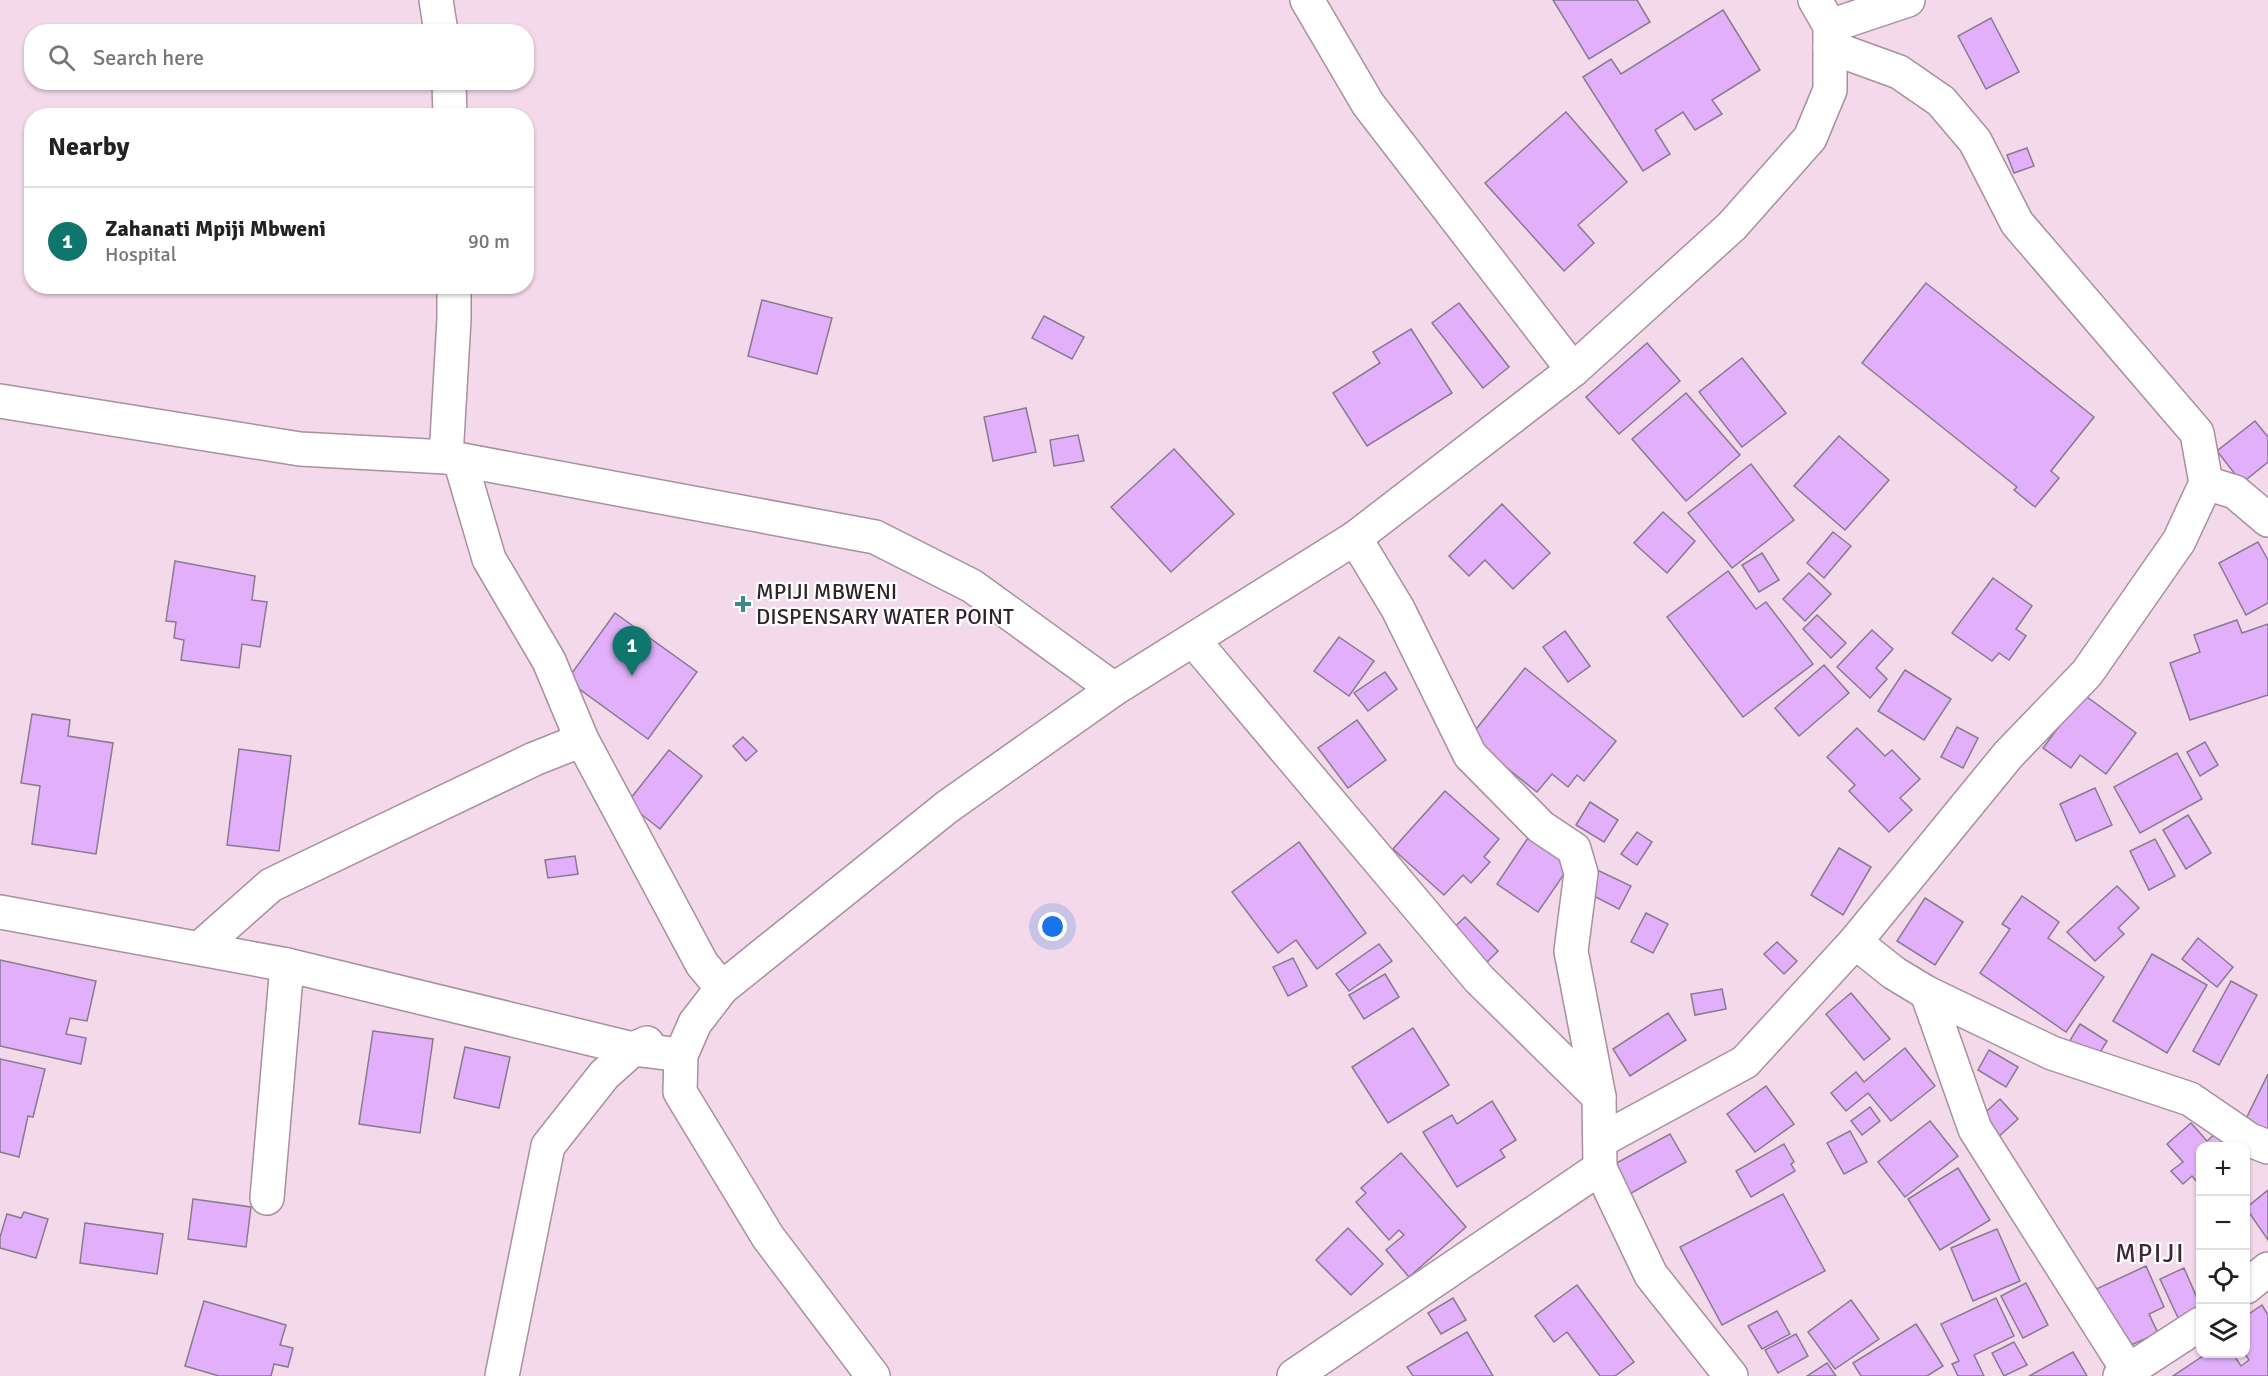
<!DOCTYPE html>
<meta charset="utf-8">
<style>
body{margin:0;font-family:Signika,sans-serif;background:#f6f6f6;color:#222}
.controls{position:absolute;right:18px;bottom:18px;display:grid;overflow:hidden;border-radius:12px;box-shadow:0 2px 4px #0004}
.controls button{width:54px;height:54px;display:grid;place-items:center;padding:0;border:0;border-bottom:2px solid #e0e0e0;background:#fff;color:#222;font:30px sans-serif}
.you{position:absolute;left:1053px;top:927px;width:21px;height:21px;margin:-15px;border:4px solid #fff;border-radius:50%;background:#1a73e8;box-shadow:0 0 0 9px #1a73e833}
.badge{display:grid;place-items:center;width:39px;height:39px;border-radius:50%;background:#0f766e;color:#fff;font-size:20px;font-weight:700}
.pin{position:absolute;translate:-50% -50px;filter:drop-shadow(0 2px 3px #0008)}
.pin::after{content:'';position:absolute;top:32px;width:21px;height:18px;background:inherit;clip-path:polygon(0 0,100% 0,50% 100%)}
.list{margin:0;padding:0;list-style:none}
h2{display:flex;justify-content:space-between;align-items:center;height:78px;margin:0;padding:0 24px;font-size:26px}
h2 small{font-size:20px;font-weight:400;color:#767676}
.list li{display:grid;grid-template-columns:39px 1fr auto;gap:18px;align-items:center;box-sizing:border-box;height:108px;padding:0 24px;border-top:2px solid #e0e0e0}
.list b{display:block;font-size:22px;white-space:nowrap}
.list p{margin:0;font-size:20px;white-space:nowrap;color:#767676}
.list em{font-size:20px;font-style:normal;color:#767676}
.icon{flex:none;width:33px;height:33px;fill:none;stroke:currentColor;stroke-width:2;stroke-linecap:round;stroke-linejoin:round}
.map{position:relative;flex:none;width:2268px;height:1376px;overflow:hidden}
.search{position:absolute;background:#fff;box-shadow:0 2px 4px #0004;left:24px;top:24px;width:510px;height:66px;display:flex;align-items:center;gap:15px;box-sizing:border-box;padding:0 21px;border-radius:24px;color:#767676;font-size:22px}
.panel{position:absolute;background:#fff;box-shadow:0 2px 4px #0004;left:24px;top:108px;width:510px;height:186px;border-radius:24px}
.map>svg:first-child{display:block}
</style>
<div class="map">
<svg width="2268" height="1376" viewBox="0 0 2268 1376">
<rect width="100%" height="100%" fill="#f3d9e9"/>
<g fill="#e2b0fa" stroke="#887a90" stroke-width="1.5">
<path d="M1553,0H1637L1650,22L1589,59Z"/>
<path d="M1723,10L1760,70L1712,100L1722,114L1695,130L1683,112L1655,130L1670,154L1643,171L1583,77L1611,59L1621,74Z"/>
<path d="M1991,18L2019,72L1986,89L1958,36Z"/>
<path d="M1566,112L1627,182L1578,225L1594,243L1564,271L1485,183Z"/>
<path d="M2027,148L2034,166L2014,173L2007,155Z"/>
<path d="M1926,283L2094,417L2051,471L2059,478L2035,507L2014,490L2017,487L1862,363Z"/>
<path d="M762,300L832,318L817,374L748,356Z"/>
<path d="M1459,303L1509,367L1483,388L1432,323Z"/>
<path d="M1044,316L1084,337L1072,359L1032,338Z"/>
<path d="M1411,329L1452,393L1367,446L1333,393L1380,363L1373,352Z"/>
<path d="M1647,343L1680,381L1619,434L1586,397Z"/>
<path d="M1742,358L1786,413L1742,447L1699,392Z"/>
<path d="M1686,393L1740,455L1686,501L1632,439Z"/>
<path d="M1026,408L1036,452L993,461L984,417Z"/>
<path d="M2255,421L2268,437V462L2242,483L2217,451Z"/>
<path d="M1078,435L1084,461L1054,466L1050,440Z"/>
<path d="M1839,436L1889,480L1845,530L1794,486Z"/>
<path d="M1174,449L1234,514L1171,572L1111,507Z"/>
<path d="M1751,464L1794,520L1732,568L1688,513Z"/>
<path d="M1502,504L1550,553L1513,589L1485,560L1469,576L1449,556Z"/>
<path d="M1663,512L1695,541L1667,573L1634,543Z"/>
<path d="M1833,532L1851,546L1824,578L1807,563Z"/>
<path d="M2258,542L2268,560V603L2246,615L2219,563Z"/>
<path d="M1762,553L1779,580L1759,592L1742,565Z"/>
<path d="M175,561L255,576L252,600L267,602L260,647L242,644L239,668L181,660L184,640L174,638L176,622L166,621Z"/>
<path d="M1728,571L1756,609L1766,602L1813,664L1743,717L1667,617Z"/>
<path d="M1809,573L1831,594L1805,621L1783,599Z"/>
<path d="M1993,578L2032,606L2016,629L2026,636L2009,660L1999,653L1992,661L1952,633Z"/>
<path d="M615,613L697,672L648,739L567,680Z"/>
<path d="M1817,615L1846,643L1831,658L1803,629Z"/>
<path d="M2237,620L2242,633L2268,624V695L2190,720L2170,663L2200,652L2194,635Z"/>
<path d="M1872,630L1893,649L1876,668L1887,679L1870,698L1837,667Z"/>
<path d="M1565,631L1590,666L1568,682L1543,647Z"/>
<path d="M1339,637L1374,661L1349,696L1314,671Z"/>
<path d="M1824,665L1849,693L1799,736L1775,708Z"/>
<path d="M1525,668L1616,741L1584,781L1577,775L1568,787L1552,774L1537,792L1469,738Z"/>
<path d="M1905,670L1951,699L1924,740L1878,711Z"/>
<path d="M1385,672L1397,689L1368,711L1354,693Z"/>
<path d="M2083,694L2136,733L2106,774L2080,755L2071,768L2043,748Z"/>
<path d="M32,714L70,720L68,736L113,743L96,854L32,844L40,786L21,783Z"/>
<path d="M1357,720L1386,760L1348,788L1318,748Z"/>
<path d="M1957,727L1978,738L1963,768L1941,757Z"/>
<path d="M1857,728L1885,756L1892,750L1920,779L1900,798L1912,810L1889,832L1849,791L1855,785L1827,757Z"/>
<path d="M743,737L757,751L746,761L733,746Z"/>
<path d="M2205,742L2218,765L2200,776L2187,752Z"/>
<path d="M239,749L291,756L279,851L227,845Z"/>
<path d="M669,750L702,776L660,829L627,803Z"/>
<path d="M2177,753L2202,799L2140,833L2114,787Z"/>
<path d="M2095,788L2112,825L2076,841L2060,804Z"/>
<path d="M1445,791L1499,839L1484,857L1490,862L1471,883L1463,875L1444,895L1393,849Z"/>
<path d="M1590,802L1618,820L1604,842L1576,825Z"/>
<path d="M2188,815L2211,853L2186,869L2163,830Z"/>
<path d="M1637,832L1652,842L1637,865L1621,854Z"/>
<path d="M1530,835L1571,864L1538,912L1497,884Z"/>
<path d="M2155,839L2175,876L2149,890L2130,851Z"/>
<path d="M1299,842L1366,933L1317,969L1296,940L1278,953L1232,892Z"/>
<path d="M1839,848L1871,867L1843,915L1811,895Z"/>
<path d="M575,856L578,874L548,878L545,860Z"/>
<path d="M1593,868L1631,886L1619,909L1582,890Z"/>
<path d="M2117,886L2139,908L2118,928L2124,934L2095,961L2067,932Z"/>
<path d="M2022,896L2059,922L2048,938L2104,977L2066,1032L1980,973L2010,929L2002,924Z"/>
<path d="M1925,898L1963,922L1935,965L1897,941Z"/>
<path d="M1646,913L1668,924L1653,953L1631,942Z"/>
<path d="M1465,917L1498,951L1479,970L1445,936Z"/>
<path d="M2198,938L2233,967L2217,987L2182,959Z"/>
<path d="M1777,942L1797,961L1784,974L1764,954Z"/>
<path d="M1379,944L1392,961L1349,991L1336,974Z"/>
<path d="M2152,954L2207,985L2167,1053L2113,1021Z"/>
<path d="M1293,958L1307,986L1288,996L1273,967Z"/>
<path d="M0,960L96,981L87,1021L70,1018L66,1034L86,1038L81,1064L0,1046Z"/>
<path d="M1385,974L1399,997L1364,1019L1349,995Z"/>
<path d="M2231,981L2257,995L2219,1065L2193,1051Z"/>
<path d="M1722,989L1726,1009L1695,1015L1691,994Z"/>
<path d="M1851,993L1890,1039L1864,1060L1826,1014Z"/>
<path d="M1668,1013L1686,1040L1630,1076L1613,1049Z"/>
<path d="M2080,1024L2107,1041L2096,1059L2069,1042Z"/>
<path d="M1413,1028L1449,1085L1388,1123L1352,1067Z"/>
<path d="M373,1031L433,1039L420,1133L359,1124Z"/>
<path d="M465,1047L510,1057L499,1108L454,1098Z"/>
<path d="M1905,1048L1935,1086L1891,1121L1868,1093L1846,1111L1831,1093L1856,1072L1864,1082Z"/>
<path d="M1989,1050L2018,1067L2006,1087L1978,1070Z"/>
<path d="M0,1059L45,1069L33,1117L28,1116L19,1157L0,1152Z"/>
<path d="M2268,1074V1135L2244,1123Z"/>
<path d="M1766,1086L1794,1124L1755,1152L1727,1114Z"/>
<path d="M2000,1099L2018,1119L1995,1140L1976,1121Z"/>
<path d="M1492,1101L1516,1140L1500,1150L1505,1157L1457,1187L1423,1132L1452,1115L1457,1124Z"/>
<path d="M1870,1107L1880,1121L1862,1135L1851,1121Z"/>
<path d="M1930,1121L1958,1156L1905,1197L1878,1162Z"/>
<path d="M2191,1123L2207,1141L2217,1132L2229,1146H2200V1177L2196,1181L2192,1176L2183,1184L2171,1171L2183,1162L2167,1144Z"/>
<path d="M1850,1131L1867,1162L1844,1174L1827,1143Z"/>
<path d="M1670,1134L1686,1162L1628,1195L1611,1166Z"/>
<path d="M1784,1144L1794,1162L1791,1164L1795,1171L1751,1197L1736,1171Z"/>
<path d="M1401,1153L1466,1227L1409,1277L1386,1250L1404,1235L1399,1230L1389,1240L1356,1202L1366,1193L1361,1188Z"/>
<path d="M1958,1168L1990,1220L1940,1250L1908,1199Z"/>
<path d="M2268,1190V1240L2246,1208Z"/>
<path d="M1783,1194L1825,1271L1722,1325L1680,1247Z"/>
<path d="M193,1199L251,1207L246,1247L188,1239Z"/>
<path d="M24,1212L48,1219L36,1258L0,1248V1237L7,1214L21,1218Z"/>
<path d="M85,1223L163,1234L157,1274L80,1263Z"/>
<path d="M1348,1228L1383,1264L1351,1295L1316,1260Z"/>
<path d="M1997,1229L2020,1281L1973,1301L1951,1248Z"/>
<path d="M2146,1266L2164,1307L2149,1314L2158,1333L2120,1350L2092,1291Z"/>
<path d="M2184,1268L2200,1305V1313L2180,1322L2160,1279Z"/>
<path d="M2026,1283L2048,1325L2023,1338L2001,1296Z"/>
<path d="M1577,1285L1634,1362L1615,1376H1600L1567,1332L1554,1342L1535,1316Z"/>
<path d="M1453,1298L1466,1320L1441,1334L1428,1313Z"/>
<path d="M1996,1298L2014,1336L1974,1355L1984,1376H1958L1952,1364L1959,1361L1941,1324Z"/>
<path d="M1851,1300L1879,1339L1835,1369L1808,1332Z"/>
<path d="M204,1301L286,1325L280,1345L293,1348L288,1367L274,1364L271,1376H219L185,1366Z"/>
<path d="M2262,1305L2268,1315V1376H2173L2206,1354H2233L2241,1366L2249,1360L2245,1354L2246,1316Z"/>
<path d="M1777,1311L1790,1334L1762,1349L1748,1326Z"/>
<path d="M1916,1324L1943,1366L1927,1376H1861L1853,1363Z"/>
<path d="M1467,1332L1493,1376H1413L1407,1367Z"/>
<path d="M1796,1334L1808,1356L1778,1373L1765,1350Z"/>
<path d="M2014,1342L2027,1365L2004,1376L1992,1353Z"/>
<path d="M2073,1352L2087,1376H2029Z"/>
<path d="M1827,1363L1836,1376H1807Z"/>
</g>
<g fill="none" stroke-linecap="round" stroke-linejoin="round">
<g stroke="#a8909f" stroke-width="36">
<g id="minor">
<path d="M436,0L441,32"/>
<path d="M1307,0L1368,104L1573,370"/>
<path d="M1830,26L1908,0"/>
<path d="M449,82L450,116"/>
<path d="M0,401L300,449L446,457L875,537L972,586L1114,689"/>
<path d="M446,457L454,319V286"/>
<path d="M460,460L489,559L549,661L582,740L702,964L722,988"/>
<path d="M2206,483L2235,492L2268,520"/>
<path d="M1355,538L1398,609L1470,755L1541,827L1574,849L1581,873L1571,951L1599,1097L1600,1168L1651,1275L1731,1376"/>
<path d="M1194,641L1479,979L1599,1097"/>
<path d="M0,912L287,965L633,1049L681,1055"/>
<path d="M1855,942L1894,973L1927,993L2052,1053L2190,1099L2250,1140L2268,1147"/>
<path d="M201,947L271,885L534,759L582,740"/>
<path d="M1927,993L1975,1129L2129,1372"/>
<path d="M1600,1141L1745,1062L1855,942L2008,755L2087,673L2179,541L2206,483L2197,433L2017,223L1975,141L1941,101L1899,72L1830,47"/>
<path d="M267,1198L287,965"/>
<path d="M2246,1287L2268,1269"/>
<path d="M502,1376L548,1146L604,1075L633,1049L647,1043"/>
<path d="M873,1376L768,1237L680,1092L681,1055L695,1023L722,988L947,807L1114,689L1355,538L1573,370L1732,226L1810,138L1830,90V26L1815,0"/>
<path d="M1294,1376L1600,1168"/>
<path d="M2120,1376L2200,1324"/>
</g>
</g>
<use href="#minor" stroke="#fff" stroke-width="33"/>
</g>
<path fill="#408691" stroke="#fff" stroke-width="2" d="M740 595h6v6h6v6h-6v6h-6v-6h-6v-6h6z"/>
<g text-anchor="middle" dominant-baseline="central" stroke-width="4.5" stroke-linejoin="round" paint-order="stroke">
<g font-size="22" fill="#2e242a" stroke="#fff" text-anchor="start">
<text x="756" y="591">MPIJI MBWENI<tspan x="756" dy="25">DISPENSARY WATER POINT</tspan></text>
</g>
<g font-size="26" letter-spacing="1.5" fill="#3d2936" stroke="#fff">
<text x="2150" y="1254">MPIJI</text>
</g>
</g>
</svg>
<div class="controls">
<button>+</button>
<button>−</button>
<button><svg class="icon" aria-label="locate" viewBox="0 0 24 24"><circle cx="12" cy="12" r="6"/><path d="M12 2v4M12 18v4M2 12h4M18 12h4"/></svg></button>
<button><svg class="icon" aria-label="layers" viewBox="0 0 24 24"><path d="M12 4l9 5-9 5-9-5zM3 14l9 5 9-5"/></svg></button>
</div>
<div class="you"></div>
<div class="pin badge" style="left:632px;top:676px">1</div>
<div class="search"><svg class="icon" aria-label="search" viewBox="0 0 24 24"><circle cx="10" cy="10" r="6"/><path d="M15 15l6 6"/></svg>Search here</div>
<section class="panel">
<h2>Nearby<small></small></h2>
<ul class="list">
<li><span class="badge">1</span><div><b>Zahanati Mpiji Mbweni</b><p>Hospital</p></div><em>90 m</em></li>
</ul>
</section>
</div>
